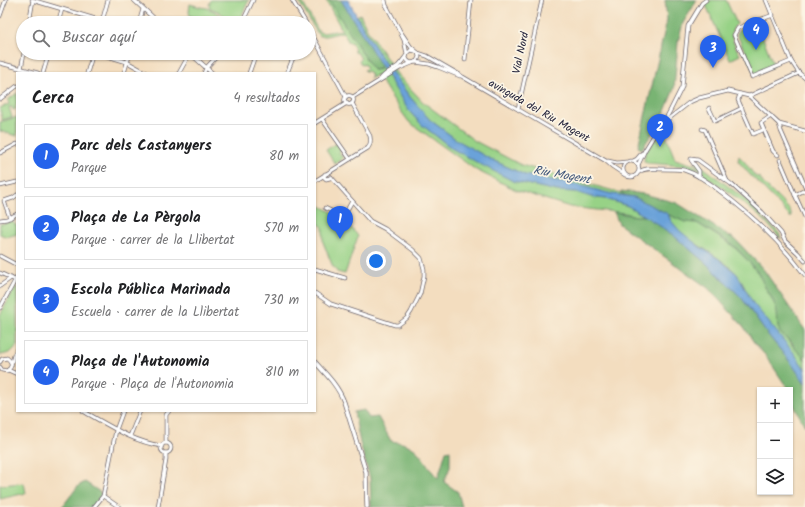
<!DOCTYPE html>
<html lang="es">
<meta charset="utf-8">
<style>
body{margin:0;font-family:Kalam,sans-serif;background:#f2f2f2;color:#202124}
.controls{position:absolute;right:12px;bottom:12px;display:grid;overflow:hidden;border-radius:0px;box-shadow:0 1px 3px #0004}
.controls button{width:36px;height:36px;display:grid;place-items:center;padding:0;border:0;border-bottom:1px solid #e0e0e0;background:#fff;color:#202124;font:20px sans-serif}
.you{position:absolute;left:376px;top:261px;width:14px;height:14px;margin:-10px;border:3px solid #fff;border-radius:50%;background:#1a73e8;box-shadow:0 0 0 6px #1a73e833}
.badge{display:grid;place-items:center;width:26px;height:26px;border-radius:50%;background:#2563eb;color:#fff;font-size:13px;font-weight:700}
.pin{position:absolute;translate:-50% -33px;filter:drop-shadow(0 1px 2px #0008)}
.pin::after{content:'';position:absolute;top:21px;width:14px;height:12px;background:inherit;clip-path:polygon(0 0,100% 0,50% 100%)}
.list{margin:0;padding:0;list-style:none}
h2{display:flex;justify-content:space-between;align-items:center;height:52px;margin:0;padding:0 16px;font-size:17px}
h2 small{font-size:13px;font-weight:400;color:#757577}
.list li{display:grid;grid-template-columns:26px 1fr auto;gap:12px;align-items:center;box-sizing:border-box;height:64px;margin:0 8px 8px;padding:0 8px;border:1px solid #e0e0e0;border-radius:0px}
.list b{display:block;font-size:15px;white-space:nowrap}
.list p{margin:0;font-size:13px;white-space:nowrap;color:#757577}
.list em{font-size:13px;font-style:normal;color:#757577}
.icon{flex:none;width:22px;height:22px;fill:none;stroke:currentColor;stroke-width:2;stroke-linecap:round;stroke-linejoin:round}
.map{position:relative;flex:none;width:805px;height:507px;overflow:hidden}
.search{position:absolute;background:#fff;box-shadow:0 1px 3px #0004;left:16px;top:16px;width:300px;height:44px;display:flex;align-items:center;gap:10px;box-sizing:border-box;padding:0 14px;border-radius:22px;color:#757577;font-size:15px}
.panel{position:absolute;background:#fff;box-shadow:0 1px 3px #0004;left:16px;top:72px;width:300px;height:340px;border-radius:0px}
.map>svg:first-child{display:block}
</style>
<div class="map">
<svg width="805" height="507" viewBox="0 0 805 507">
<rect width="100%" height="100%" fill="#fcf5e5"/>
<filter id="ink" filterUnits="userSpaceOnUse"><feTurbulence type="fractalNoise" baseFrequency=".025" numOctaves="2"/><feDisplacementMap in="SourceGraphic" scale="8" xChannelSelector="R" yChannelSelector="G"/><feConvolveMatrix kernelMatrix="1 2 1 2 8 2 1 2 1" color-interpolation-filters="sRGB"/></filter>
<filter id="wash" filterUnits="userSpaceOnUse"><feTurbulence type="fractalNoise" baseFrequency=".012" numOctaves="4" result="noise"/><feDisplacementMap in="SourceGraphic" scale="16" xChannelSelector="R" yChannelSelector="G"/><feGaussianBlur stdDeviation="0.9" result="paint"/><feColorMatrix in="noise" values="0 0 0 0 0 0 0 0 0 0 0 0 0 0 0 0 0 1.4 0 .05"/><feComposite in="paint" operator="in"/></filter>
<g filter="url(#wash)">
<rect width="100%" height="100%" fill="#f3ddbf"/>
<g fill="#97d286" stroke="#5c7a60">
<path d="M211,0H249L238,23C229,23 226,16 219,12C216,10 213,9 210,8L209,5Z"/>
<path d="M298,0H301L319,32L323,33L342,30L326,0H329L373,70H377L383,68L409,111L422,125L453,149L513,181L557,191L576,192L591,197L606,199L628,206L645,216H636L625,213L570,207L516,190L476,170L409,122C397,107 388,90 376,74L375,76L370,79V78L372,77L368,71L366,72L364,70L367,68L364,64L362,65L359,61L361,59L357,52L355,53L353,51L355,49L351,42L349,43L343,32L326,36H319Z"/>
<path d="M710,0H726L737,24C726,33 735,45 740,55L730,60L706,5Z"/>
<path d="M190,4L200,7L207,8L216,12L229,23H208L209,21L204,17L199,18L190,16L189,12Z"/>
<path d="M360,14L368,31L397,74L423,102L475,141L521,165L621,193L627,196L612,194L525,175L490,159L457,140L430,120L410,97L385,63L368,36L357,16Z"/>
<path d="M757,23L774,66L755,74L737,34L739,30Z"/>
<path d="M17,93V105L15,106L16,109L13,110L12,107H9L12,117L2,120L0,108L9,104L8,100Z"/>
<path d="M17,117V136L0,131V122Z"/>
<path d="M663,128L675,159L694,165L697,169L696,171L686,166L647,163L644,161L645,153Z"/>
<path d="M337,143L341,150L339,152L343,158L335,164L326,150Z"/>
<path d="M739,156L744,161L755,176L760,178L763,183L789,209L791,214V218L760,184L752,177L738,161Z"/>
<path d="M695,161L745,199L779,233L781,239L764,220L747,206L726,190L703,175L695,163L694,162Z"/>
<path d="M315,203L343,218L358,236L345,274L337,272L335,268L333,267L323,242V227L315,221Z"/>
<path d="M668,214L685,222L697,223L733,246L750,263L760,275L765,287L771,297L776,307L778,316V327L782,335L789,341L795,349L802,355L805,360V369C789,346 770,326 753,304C747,295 744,283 737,274C732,268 725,263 718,258C702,246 676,235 668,214Z"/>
<path d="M11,221L17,226V234L7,237L0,234V224L6,223Z"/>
<path d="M17,287V345C13,352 8,354 0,355V315L15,288Z"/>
<path d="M24,483L26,493L0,499V485Z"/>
</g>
<g fill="#79b473" stroke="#4e6b57">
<path d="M329,0H341L383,68L373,70Z"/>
<path d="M665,0H697L683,23L678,42L674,89L663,116L653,132L642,149L638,147L667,20Z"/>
<path d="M621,191L644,194L677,203L736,240L764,270L805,330V360L802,355L795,349L792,343L780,333L778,327L777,313L776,307L771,297L765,287L758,273L750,263L735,247L720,237L697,223L685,222L660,211L634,197L627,196L621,193Z"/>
<path d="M614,212L636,216H645L673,235L707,264L741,297L765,331L791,363L805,383V426L792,402L790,390L784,383L766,356L755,344L744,327L708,288L619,224Z"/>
<path d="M364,410L369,418L378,417L391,441C397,442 405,443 410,446C423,453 428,469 438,478L446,451L450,450V467L444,482L458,492L462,507H371L370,478L360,443L354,412Z"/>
<path d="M85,482L100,492L102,495L92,507H62L78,486Z"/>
</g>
<path fill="#6ba2d9" stroke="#46628a" d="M341,0H348L368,36L385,63L410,97L430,120L457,140L490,159L525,175L540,178L567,182L612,194L634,197L668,214L671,221L680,231L700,247L719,259L737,274L753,303L794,353L805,369V383L791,363L765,331L741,297L707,264L673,235L645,216L628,206L606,199L591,197L576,192L557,191L513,181L482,165L453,149L422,125L409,111Z"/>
</g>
<g filter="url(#ink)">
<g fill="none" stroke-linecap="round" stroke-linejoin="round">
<g stroke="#6b6369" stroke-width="4.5">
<g id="minor">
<path d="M32,0L99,20"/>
<path d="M292,0L306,23"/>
<path d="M385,0L386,5L399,29"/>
<path d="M766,0L791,61L799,73L805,78"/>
<path d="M773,15L738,28L734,35L752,77L791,61"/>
<path d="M0,16L5,2L6,0"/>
<path d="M103,18L108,0"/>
<path d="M29,23L33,0"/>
<path d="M58,23L62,9"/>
<path d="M99,23V20L102,18L106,20V23"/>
<path d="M139,23L143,9"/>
<path d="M242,23L253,0"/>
<path d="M398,28L411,47L418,53L419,57L417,61C412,64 408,63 406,58L407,54L411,50L415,51"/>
<path d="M309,29L346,97"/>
<path d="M401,34L404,40L407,54"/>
<path d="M97,53L127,62L147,73"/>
<path d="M244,53L254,59L249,73"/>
<path d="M418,53L427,56L460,75L463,77L606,161L613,167L625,175"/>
<path d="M465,60L471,0"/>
<path d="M415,62L429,64L438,67L460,76"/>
<path d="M0,63L38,73"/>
<path d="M21,69L24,53"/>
<path d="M43,73L49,53"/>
<path d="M87,73L93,53"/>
<path d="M124,73L130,53"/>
<path d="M179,73L190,53"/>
<path d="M204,73L206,68L220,53"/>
<path d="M287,73L295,53"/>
<path d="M380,80C384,73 392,70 398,66C401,63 403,60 406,56"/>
<path d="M740,94L738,100L753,134L763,130"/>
<circle cx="349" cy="100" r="4.5"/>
<path d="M749,96L799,73"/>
<path d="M353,97L400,68L412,63"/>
<path d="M0,99L17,86"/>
<path d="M709,108L715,121L742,108"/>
<path d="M518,109L542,0"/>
<path d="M771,116L761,123L773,151L775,153L778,155"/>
<path d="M322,119L350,159"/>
<path d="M664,122L671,109L682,87L688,26L702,3L706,0"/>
<path d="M315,123L347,103"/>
<path d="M779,124L805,131"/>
<path d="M702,129L705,130L727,181"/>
<path d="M0,153L17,144"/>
<path d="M691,159L698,160L731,184L762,212L781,233L785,241L798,253L805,261"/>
<path d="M691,160L699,171V177"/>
<path d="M780,160L795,195L805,190"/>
<circle cx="631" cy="169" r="8"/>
<path d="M608,161L617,163L626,162"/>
<path d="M633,161L637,159L642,153"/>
<path d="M638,165L645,150L656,132L662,124L690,102L699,98L728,91L749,96L779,124L781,131L805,186"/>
<path d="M639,172C646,167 654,169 662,169C669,169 677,169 684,170C697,174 710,183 721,192C753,216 781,243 805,275"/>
<path d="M325,174L324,177L326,179L330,178L331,177"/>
<path d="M315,181C333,170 350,159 368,148C371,144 371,141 370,136L352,103"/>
<path d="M0,186L17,182"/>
<path d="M795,195L805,217"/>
<path d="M325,208L342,216L345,214L352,201"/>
<path d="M10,218L4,201L13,198L17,195"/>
<path d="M0,220L7,219L17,214"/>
<path d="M0,256L17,265"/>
<path d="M315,269L345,278"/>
<path d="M0,273L15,280"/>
<path d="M0,286L11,278"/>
<path d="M315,293L331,304L395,325H398L407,318L411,312L420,294L424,276V269L421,258L413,250L385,229L370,221L331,177"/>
<path d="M0,308L17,277"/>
<path d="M0,362L2,359L7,358C11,361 13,364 10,368L7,371L2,370L0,367"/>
<path d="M12,362L14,355L17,349"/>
<path d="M8,370L17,374"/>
<path d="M83,411C108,425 133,442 162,446"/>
<path d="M130,436L140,411"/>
<path d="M166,443V415L169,411"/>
<circle cx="166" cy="448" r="5"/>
<path d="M103,496L119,507"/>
<path d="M94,507L103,496L116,430L123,411"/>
<path d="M158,507L166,460V453"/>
</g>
</g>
<g stroke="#6b6369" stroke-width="5">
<g id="tertiary">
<path d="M134,0L159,23"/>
<path d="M190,53L212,73"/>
<path d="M315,362C326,374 338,386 344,402L366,472L367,507"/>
</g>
</g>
<use href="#minor" stroke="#fff" stroke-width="3"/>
<use href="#tertiary" stroke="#fff" stroke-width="3.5"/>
</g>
</g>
<g text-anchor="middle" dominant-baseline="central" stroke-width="3.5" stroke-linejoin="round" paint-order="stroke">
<g font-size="11" fill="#22223b" stroke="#fcf5e5">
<text transform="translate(521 53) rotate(-78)">Vial Nord</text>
<text transform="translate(539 111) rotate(30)">avinguda del Riu Mogent</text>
</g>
<g font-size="12" font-style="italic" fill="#3f557a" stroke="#fcf5e5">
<text transform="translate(562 175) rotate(10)">Riu Mogent</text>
</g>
</g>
</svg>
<div class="controls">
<button>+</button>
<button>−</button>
<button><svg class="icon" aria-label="layers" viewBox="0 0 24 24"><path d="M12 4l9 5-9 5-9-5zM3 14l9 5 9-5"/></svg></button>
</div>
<div class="you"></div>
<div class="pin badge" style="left:340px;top:239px">1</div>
<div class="pin badge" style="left:660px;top:147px">2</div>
<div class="pin badge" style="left:713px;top:68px">3</div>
<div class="pin badge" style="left:756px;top:50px">4</div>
<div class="search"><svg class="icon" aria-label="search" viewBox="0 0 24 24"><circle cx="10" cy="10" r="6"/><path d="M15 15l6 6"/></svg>Buscar aquí</div>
<section class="panel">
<h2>Cerca<small>4 resultados</small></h2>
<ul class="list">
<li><span class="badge">1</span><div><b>Parc dels Castanyers</b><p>Parque</p></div><em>80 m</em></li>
<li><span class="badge">2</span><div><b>Plaça de La Pèrgola</b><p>Parque · carrer de la Llibertat</p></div><em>570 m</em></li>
<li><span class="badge">3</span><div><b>Escola Pública Marinada</b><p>Escuela · carrer de la Llibertat</p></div><em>730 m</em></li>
<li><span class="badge">4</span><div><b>Plaça de l'Autonomia</b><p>Parque · Plaça de l'Autonomia</p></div><em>810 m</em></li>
</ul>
</section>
</div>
